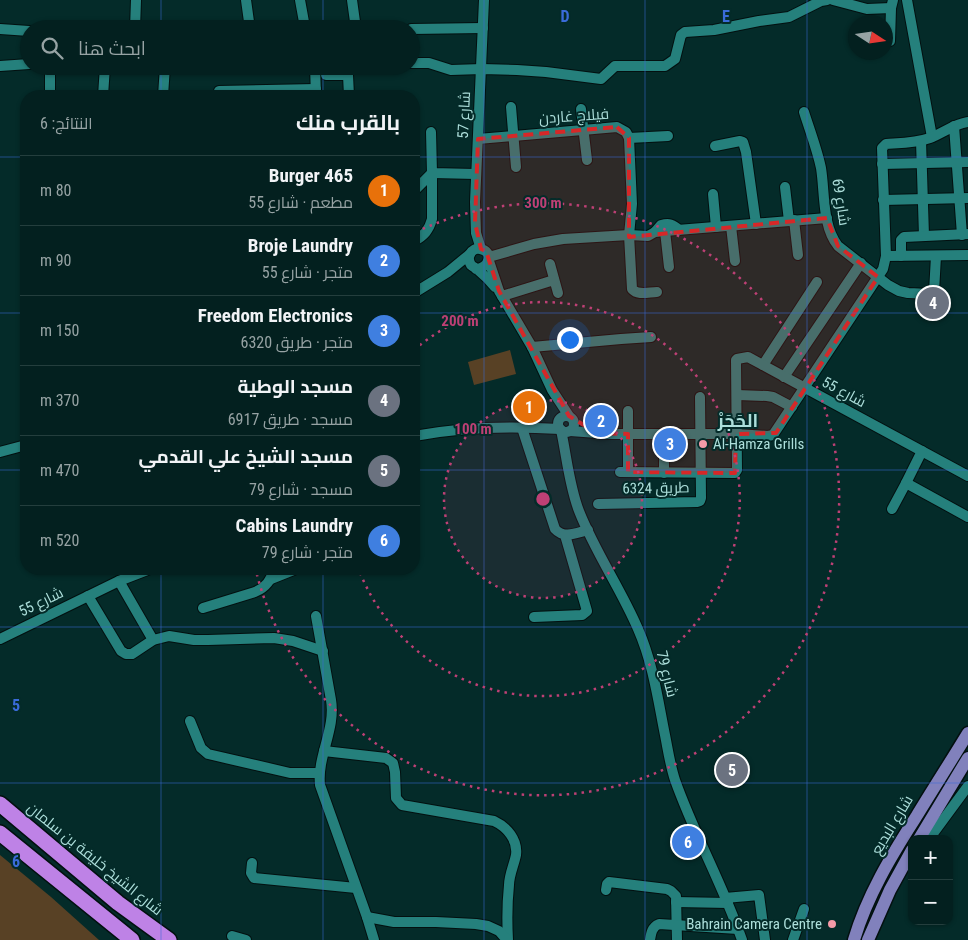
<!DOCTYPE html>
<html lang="ar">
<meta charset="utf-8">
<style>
body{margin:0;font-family:"Roboto Condensed",Cairo,sans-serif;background:#0d2828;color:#f1f3f6;direction:rtl}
.controls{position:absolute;right:15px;bottom:15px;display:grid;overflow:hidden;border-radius:10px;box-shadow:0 1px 4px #0004}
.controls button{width:45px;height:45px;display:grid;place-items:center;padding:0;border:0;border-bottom:1px solid #243e3d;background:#03201f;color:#f1f3f6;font:25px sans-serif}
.compass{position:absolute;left:848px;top:15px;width:45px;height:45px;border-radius:50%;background:#03201f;box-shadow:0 1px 4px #0004;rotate:102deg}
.you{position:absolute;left:569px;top:339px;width:18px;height:18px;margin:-12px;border:4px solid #fff;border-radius:50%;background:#1a73e8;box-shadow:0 0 0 8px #1a73e833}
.badge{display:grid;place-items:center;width:32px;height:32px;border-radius:50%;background:#8c9099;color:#fff;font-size:16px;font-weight:700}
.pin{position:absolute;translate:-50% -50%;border:2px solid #fff;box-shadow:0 1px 5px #0006}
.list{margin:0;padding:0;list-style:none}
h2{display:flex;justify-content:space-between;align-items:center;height:65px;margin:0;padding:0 20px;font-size:21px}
h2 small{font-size:16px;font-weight:400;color:#97a3a4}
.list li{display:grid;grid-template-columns:32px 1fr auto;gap:15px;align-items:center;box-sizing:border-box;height:70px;padding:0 20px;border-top:1px solid #243e3d}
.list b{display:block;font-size:19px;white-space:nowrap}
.list p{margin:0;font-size:16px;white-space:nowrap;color:#97a3a4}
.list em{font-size:16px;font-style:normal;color:#97a3a4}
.icon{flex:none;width:28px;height:28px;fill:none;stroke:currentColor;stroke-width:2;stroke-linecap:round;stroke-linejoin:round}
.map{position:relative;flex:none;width:968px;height:940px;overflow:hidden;direction:ltr}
.search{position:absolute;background:#03201f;box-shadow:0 1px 4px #0004;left:20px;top:20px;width:400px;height:55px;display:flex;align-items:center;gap:12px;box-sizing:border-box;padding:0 18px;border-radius:28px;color:#97a3a4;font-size:19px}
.panel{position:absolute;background:#03201f;box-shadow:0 1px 4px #0004;left:20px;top:90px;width:400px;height:485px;border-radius:20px;direction:rtl}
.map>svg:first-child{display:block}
</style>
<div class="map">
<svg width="968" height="940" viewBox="0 0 968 940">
<rect width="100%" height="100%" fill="#042b29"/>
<g fill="#584125">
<path d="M510,350L516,374L474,385L468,362Z"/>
<path d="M0,855L51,897L99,940H0Z"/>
</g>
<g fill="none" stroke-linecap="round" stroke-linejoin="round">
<g stroke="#031010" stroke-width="12">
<g id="minor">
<path d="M246,0L250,29"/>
<path d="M300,0L304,22"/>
<path d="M352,0L356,29"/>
<path d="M833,0L867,9L891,8"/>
<path d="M907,0L932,137"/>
<path d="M0,29L29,31"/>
<path d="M135,29L136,0"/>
<path d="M411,29L483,28"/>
<path d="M890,41L891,8L893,0"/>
<path d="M411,63H429L451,70L482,69L517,70L546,72L601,79L615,66H665L675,59L681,35L685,32L714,30L759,21L789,17L821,1L827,0"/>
<path d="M0,66L29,64"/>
<path d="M50,66V96"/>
<path d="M315,66L316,96"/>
<path d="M326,75H348"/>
<path d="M348,75L349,96"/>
<path d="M219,91L316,89"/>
<path d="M103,96L105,66"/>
<path d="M163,96L165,66"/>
<path d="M511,107L516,167"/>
<path d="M581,109L587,160"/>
<path d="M804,112C810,131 817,149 821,168C825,193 822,226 838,246L888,285L899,291L908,293L931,294L934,292L936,256"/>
<path d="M954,126L962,235"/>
<path d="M431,132L432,173L476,174"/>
<path d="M629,138L668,136"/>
<path d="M478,139L617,127L626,132L629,138L632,204L629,235L632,289C638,296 649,292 657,292"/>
<path d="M921,141L924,236"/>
<path d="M715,146L740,141L743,142L746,152L756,224"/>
<path d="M882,164L968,162"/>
<path d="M785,187L789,221"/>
<path d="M414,191L432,173V219C429,230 424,236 414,241"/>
<path d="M713,194L716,227"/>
<path d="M883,200L968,198"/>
<path d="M794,220L798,255"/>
<path d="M731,226L735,261"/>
<path d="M665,231L669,267"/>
<path d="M655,232L661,225C669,223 673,224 679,230"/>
<path d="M481,249L476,233L475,202L484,0"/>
<path d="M886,256L968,255"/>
<path d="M901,256V240L904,237L968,234"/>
<path d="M489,257L534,244L563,239L629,235L648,236L655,232L665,231L827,218"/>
<path d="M489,261L499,291L532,347L552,390L569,416"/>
<path d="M550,264L558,293"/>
<path d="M476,269C490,268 494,251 480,249C476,248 472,250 470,254C468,258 469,262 471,265C473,267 476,268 478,270C484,275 490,281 495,287"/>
<path d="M414,293L448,272L470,254"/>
<path d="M502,296L554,280"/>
<path d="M532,347L621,339L651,337"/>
<path d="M763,365L817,282"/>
<path d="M784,377L861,263"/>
<path d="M737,395L767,396L773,397L792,407"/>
<path d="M628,411V472"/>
<circle cx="566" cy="424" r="8"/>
<path d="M522,428L555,529C564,539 576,533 588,530"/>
<path d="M561,430C567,458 569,485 579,511C595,552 621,589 638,629C653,663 658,700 665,735C668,750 670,765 675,780C694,834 723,885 742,940"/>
<path d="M570,431L611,434H736L768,436L773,435L883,269L886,256L882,148L886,144C901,143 916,143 930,138C943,133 954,124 968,122"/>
<path d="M414,436C461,427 512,426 560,429"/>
<path d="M0,452L26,445"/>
<path d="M620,472L735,473L737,470L736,360L737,359L748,357L968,476"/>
<path d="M664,473V435"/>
<path d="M906,483L968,517"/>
<path d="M598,504L697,502L700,501L701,498L700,397"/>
<path d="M892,509L906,483L922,451"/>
<path d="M271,579L296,569"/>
<path d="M119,581L153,640"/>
<path d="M88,596L121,651L126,654H132L153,640L169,636L194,640H208L274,638L293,641L323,651"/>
<path d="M203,608L255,592C267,587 270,580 275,569"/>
<path d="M316,616L331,700C336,729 317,756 320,785L367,917L374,940"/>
<path d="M534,617L582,615L587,611L565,535"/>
<path d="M0,639L119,581L150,569"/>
<path d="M190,721L201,748L208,754L290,773H319"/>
<path d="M324,751L386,758L393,763L395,772L396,798L402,805L494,821C507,827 518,840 516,855C514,865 509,875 509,885C507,904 507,922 508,940"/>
<path d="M929,839L968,786"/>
<path d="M252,863L251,873L254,878L356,888"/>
<path d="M606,890L607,884L609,882L667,889L671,891L676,896L677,940"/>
<path d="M725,898L759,895L765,940"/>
<path d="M676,902L728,903"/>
<path d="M367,917L394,922H436L476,924L488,926L499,931L507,940"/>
<path d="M232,936L246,940"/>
<path d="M650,940C651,933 652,927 659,924L738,929"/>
<path d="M793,940L804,909"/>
</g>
</g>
<g stroke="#031010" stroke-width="15">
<g id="major">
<path d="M919,839L968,758"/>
<path d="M854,940C867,896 891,856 916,817C933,789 951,761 968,733"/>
<path d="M868,940L890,890L912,850"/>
</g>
</g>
<g stroke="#031010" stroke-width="18">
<g id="highway">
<path d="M0,804L118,903L169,940"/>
<path d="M0,833L132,940"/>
</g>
</g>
<use href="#minor" stroke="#25807c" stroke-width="10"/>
<use href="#major" stroke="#8181bc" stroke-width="12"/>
<use href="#highway" stroke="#be82e6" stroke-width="15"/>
</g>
<path fill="#d62828" fill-opacity="0.2" stroke="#d62828" stroke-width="4" stroke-dasharray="10 6" stroke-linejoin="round" d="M617,127L629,138V237L827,218L838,246L878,277L776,433L736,434L735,473L628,472V434L597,433L569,416L499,291L486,251L481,249L475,223L478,139Z"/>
<path fill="none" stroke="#3a6bd9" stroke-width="1" stroke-opacity="0.55" d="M161,0V29M323,0V29M484,0V940M645,0V940M807,0V940M161,66V96M323,66V96M0,157H26M414,157H968M0,313H26M414,313H968M0,470H26M414,470H968M161,569V940M323,569V940M0,627H968M0,783H968"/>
<circle cx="543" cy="499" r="99" fill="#be4075" fill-opacity=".12"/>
<g fill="none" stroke="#be4075" stroke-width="2.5" stroke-dasharray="2.5 5">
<circle cx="543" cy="499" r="99"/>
<path d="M414 350A197 197 0 1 1 359 570"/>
<path d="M416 232A296 296 0 1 1 256 571"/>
</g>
<g fill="#f49aa7" stroke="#042b29" stroke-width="2">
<circle cx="703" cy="444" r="5"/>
<circle cx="832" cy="924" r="5"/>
</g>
<g text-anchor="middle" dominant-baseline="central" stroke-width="4" stroke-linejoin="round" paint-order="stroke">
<g font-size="15" fill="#addfdb" stroke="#042b29">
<text transform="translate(464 115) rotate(-87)">شارع 57</text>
<text transform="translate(574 116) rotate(-4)">فيلاج غاردن</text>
<text transform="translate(841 202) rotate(81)">شارع 69</text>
<text transform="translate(844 392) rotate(28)">شارع 55</text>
<text transform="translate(656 488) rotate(-1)">طريق 6324</text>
<text transform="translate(41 602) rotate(-26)">شارع 55</text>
<text transform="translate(667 674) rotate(76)">شارع 79</text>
<text transform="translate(892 825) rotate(-59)">شارع البديع</text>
<text transform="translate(95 859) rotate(39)">شارع الشيخ خليفة بن سلمان</text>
</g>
<g font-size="15" fill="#addfdb" stroke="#042b29" text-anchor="start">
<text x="713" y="444">Al-Hamza Grills</text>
<text x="822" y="924" text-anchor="end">Bahrain Camera Centre</text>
</g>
<g font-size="18" font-weight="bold" fill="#addfdb" stroke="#042b29">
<text x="738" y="420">الحَجَرْ</text>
</g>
</g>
<g font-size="16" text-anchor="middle" font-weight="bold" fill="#3a6bd9" stroke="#042b29" stroke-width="4" stroke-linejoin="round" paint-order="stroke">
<text x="565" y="22">D</text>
<text x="726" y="22">E</text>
<text x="16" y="711">5</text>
<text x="16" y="867">6</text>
</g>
<circle cx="543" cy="499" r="8" fill="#be4075" stroke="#042b29" stroke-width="2.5"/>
<g font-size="15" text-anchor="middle" font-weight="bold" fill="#be4075" stroke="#042b29" stroke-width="4" stroke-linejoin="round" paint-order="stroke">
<text x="543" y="208">300 m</text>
<text x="460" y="326">200 m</text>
<text x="473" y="434">100 m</text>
</g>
</svg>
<div class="controls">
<button>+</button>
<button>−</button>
</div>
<svg class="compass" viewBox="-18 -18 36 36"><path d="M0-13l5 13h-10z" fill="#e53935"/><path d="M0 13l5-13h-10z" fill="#97a3a4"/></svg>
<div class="you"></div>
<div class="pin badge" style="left:529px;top:407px;background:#e8710a">1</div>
<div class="pin badge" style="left:601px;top:421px;background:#3f7fe0">2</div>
<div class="pin badge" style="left:670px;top:444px;background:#3f7fe0">3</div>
<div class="pin badge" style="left:933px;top:303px;background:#6b7280">4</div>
<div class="pin badge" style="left:732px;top:770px;background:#6b7280">5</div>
<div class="pin badge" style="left:688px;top:842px;background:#3f7fe0">6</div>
<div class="search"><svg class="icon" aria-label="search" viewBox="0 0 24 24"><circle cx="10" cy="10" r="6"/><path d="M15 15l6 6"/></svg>ابحث هنا</div>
<section class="panel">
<h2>بالقرب منك<small>النتائج: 6</small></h2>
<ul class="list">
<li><span class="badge" style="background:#e8710a">1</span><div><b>Burger 465</b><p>مطعم · شارع 55</p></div><em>80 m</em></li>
<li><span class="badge" style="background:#3f7fe0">2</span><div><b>Broje Laundry</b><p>متجر · شارع 55</p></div><em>90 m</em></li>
<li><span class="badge" style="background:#3f7fe0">3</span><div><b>Freedom Electronics</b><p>متجر · طريق 6320</p></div><em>150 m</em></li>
<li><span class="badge" style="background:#6b7280">4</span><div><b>مسجد الوطية</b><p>مسجد · طريق 6917</p></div><em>370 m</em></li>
<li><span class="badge" style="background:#6b7280">5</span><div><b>مسجد الشيخ علي القدمي</b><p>مسجد · شارع 79</p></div><em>470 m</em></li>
<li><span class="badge" style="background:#3f7fe0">6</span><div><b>Cabins Laundry</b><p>متجر · شارع 79</p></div><em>520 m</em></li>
</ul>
</section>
</div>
